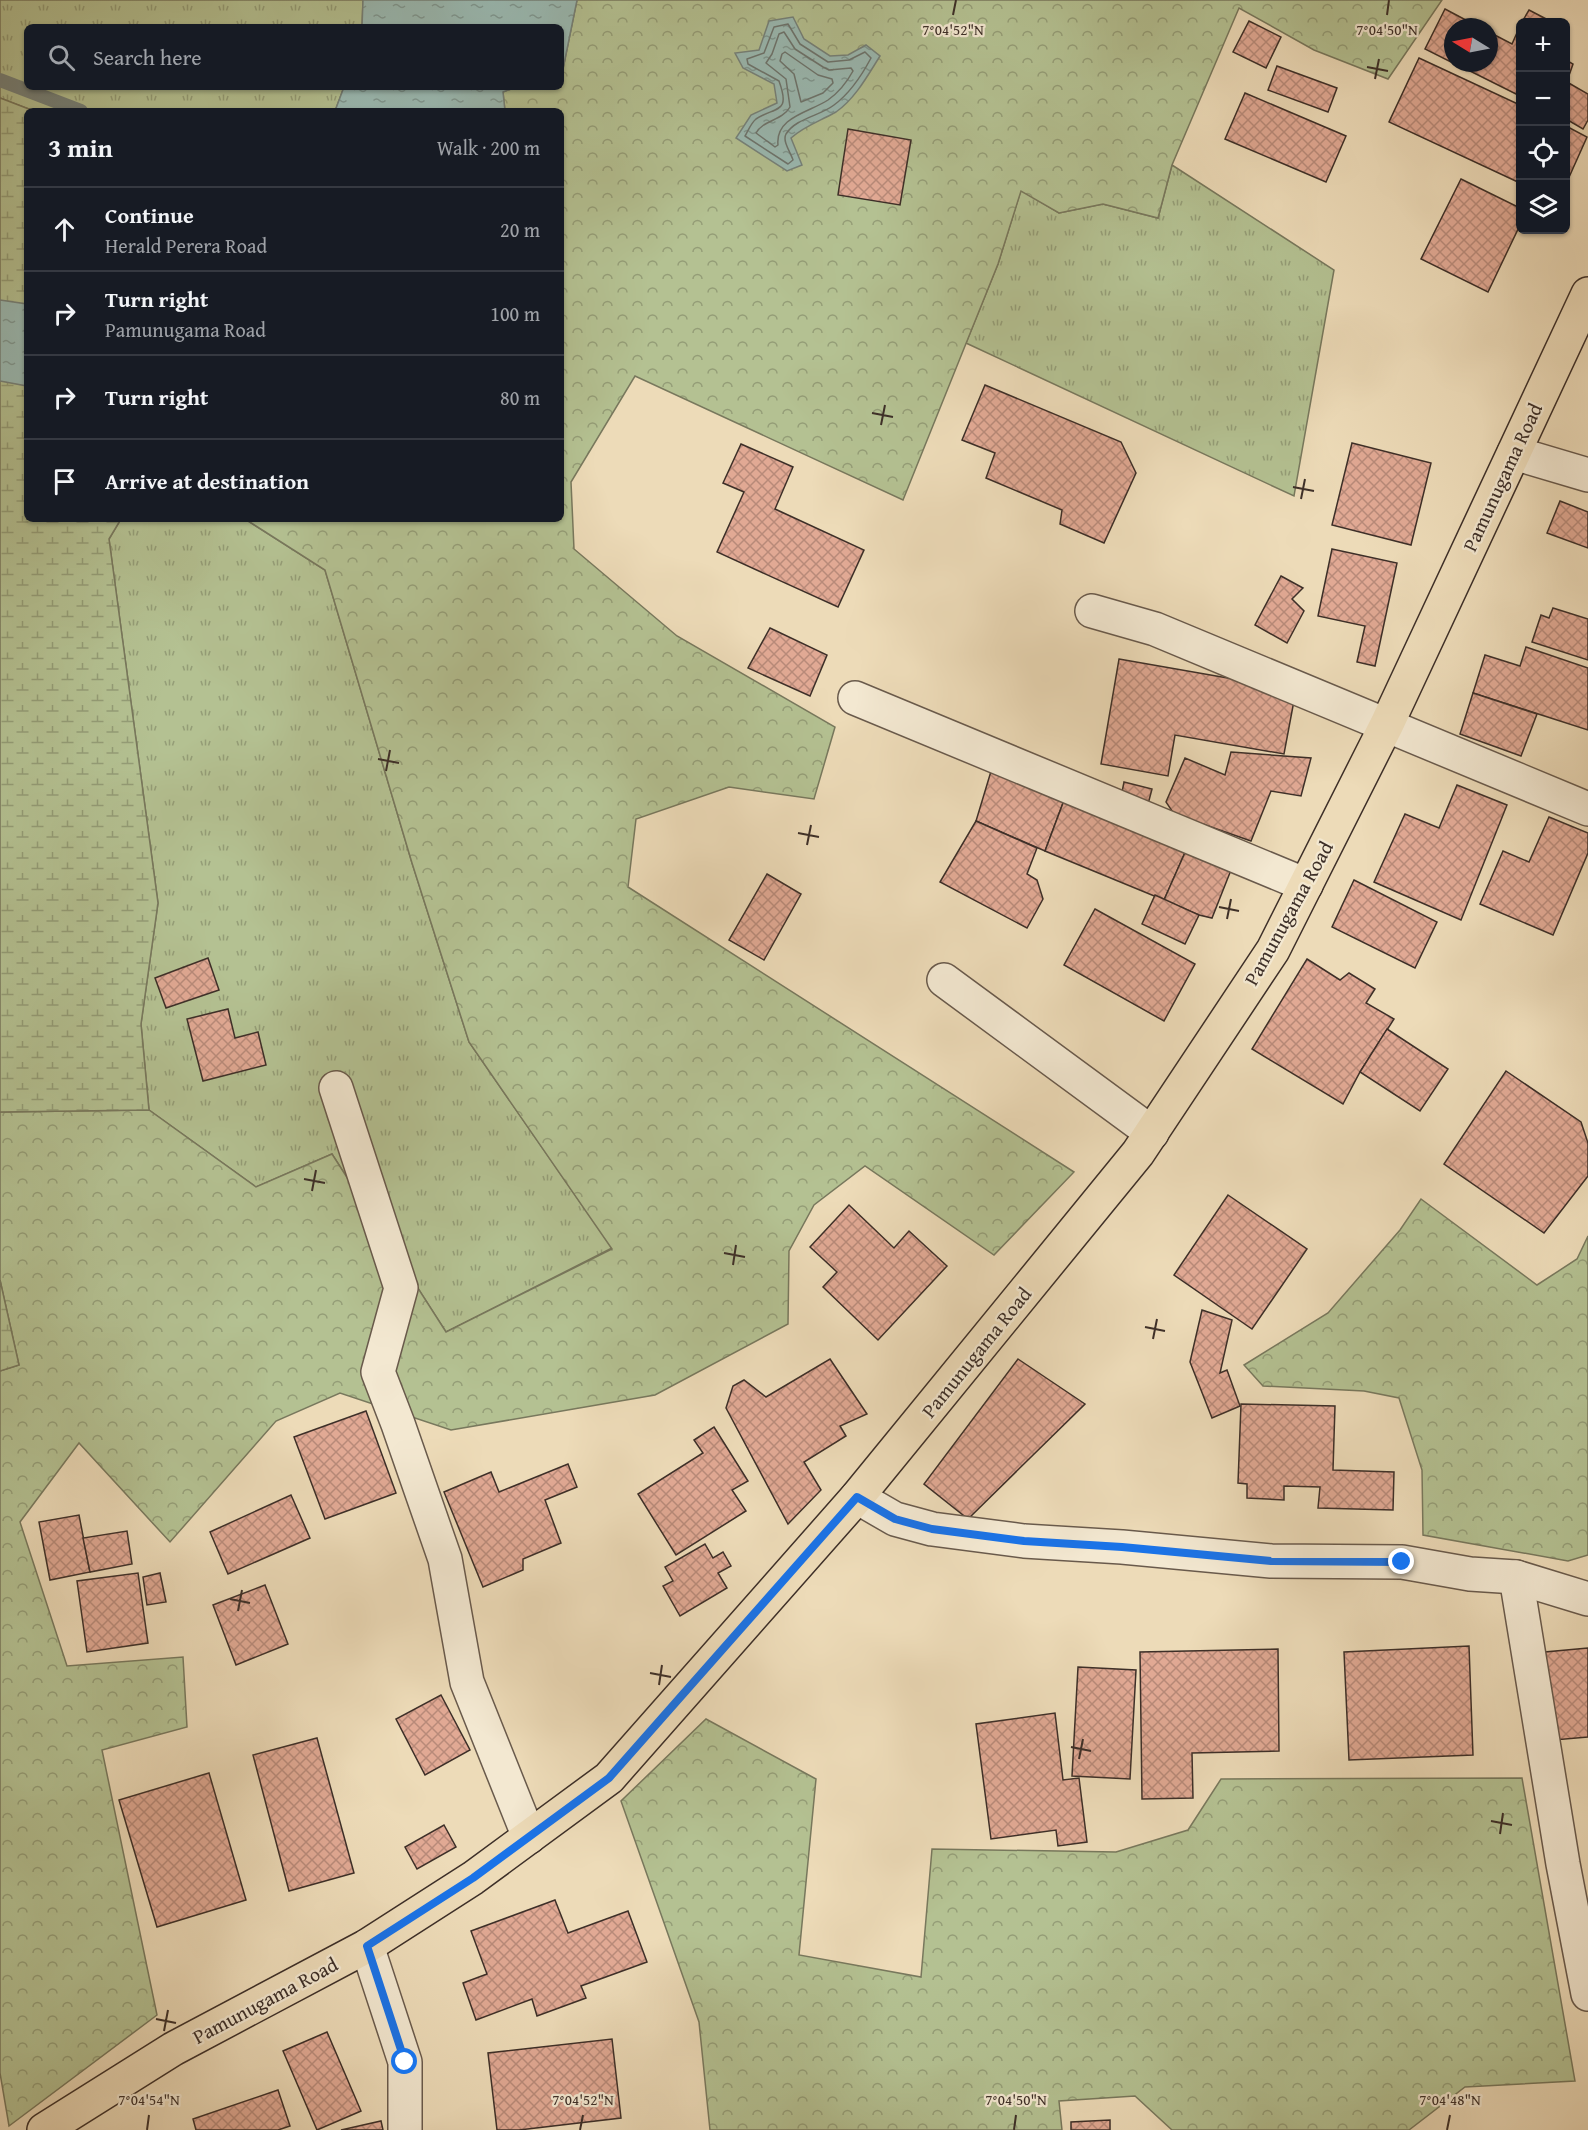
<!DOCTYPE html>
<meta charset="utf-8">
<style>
body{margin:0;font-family:"Gentium Book Plus",serif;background:#242831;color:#f1f3f6}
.controls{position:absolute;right:18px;top:18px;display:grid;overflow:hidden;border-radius:9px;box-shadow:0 2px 4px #0004}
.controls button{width:54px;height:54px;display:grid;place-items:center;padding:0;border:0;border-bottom:2px solid #363941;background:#171b24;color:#f1f3f6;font:30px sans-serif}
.compass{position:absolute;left:1444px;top:18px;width:54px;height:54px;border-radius:50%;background:#171b24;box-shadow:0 2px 4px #0004;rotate:280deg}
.stop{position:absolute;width:18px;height:18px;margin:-14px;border:4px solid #1a73e8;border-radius:50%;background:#fff}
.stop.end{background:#1a73e8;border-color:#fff;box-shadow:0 2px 6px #0008}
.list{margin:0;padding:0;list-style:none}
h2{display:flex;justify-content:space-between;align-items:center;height:78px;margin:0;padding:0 24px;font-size:26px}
h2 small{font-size:20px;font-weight:400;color:#9ea1a6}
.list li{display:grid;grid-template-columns:39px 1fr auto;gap:18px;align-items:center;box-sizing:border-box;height:84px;padding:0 24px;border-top:2px solid #363941}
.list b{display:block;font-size:22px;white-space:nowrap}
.list p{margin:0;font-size:20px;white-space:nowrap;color:#9ea1a6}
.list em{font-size:20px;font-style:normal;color:#9ea1a6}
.icon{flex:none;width:33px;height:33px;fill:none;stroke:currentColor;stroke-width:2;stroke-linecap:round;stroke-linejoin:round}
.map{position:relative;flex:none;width:1588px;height:2130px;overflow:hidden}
.search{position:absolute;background:#171b24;box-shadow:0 2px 4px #0004;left:24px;top:24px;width:540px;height:66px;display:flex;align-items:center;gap:15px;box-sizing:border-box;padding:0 21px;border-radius:9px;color:#9ea1a6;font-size:22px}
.panel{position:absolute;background:#171b24;box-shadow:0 2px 4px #0004;left:24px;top:108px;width:540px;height:414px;border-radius:9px}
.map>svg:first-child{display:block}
</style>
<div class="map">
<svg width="1588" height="2130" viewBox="0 0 1588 2130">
<defs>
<pattern id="grass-tufts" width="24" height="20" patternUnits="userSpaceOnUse" patternTransform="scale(1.5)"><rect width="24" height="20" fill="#b4c192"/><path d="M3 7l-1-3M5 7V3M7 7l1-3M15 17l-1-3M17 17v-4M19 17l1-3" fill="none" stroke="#949d77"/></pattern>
<pattern id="forest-crowns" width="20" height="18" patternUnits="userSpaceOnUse" patternTransform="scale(1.5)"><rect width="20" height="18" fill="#b4c192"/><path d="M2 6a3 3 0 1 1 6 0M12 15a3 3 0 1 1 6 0" fill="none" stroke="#949d77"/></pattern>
<pattern id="wetland-marsh" width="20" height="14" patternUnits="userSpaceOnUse" patternTransform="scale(1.5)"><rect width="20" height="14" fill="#b4c192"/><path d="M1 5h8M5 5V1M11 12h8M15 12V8" fill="none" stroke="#949d77"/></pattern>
<pattern id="water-ripples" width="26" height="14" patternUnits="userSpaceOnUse" patternTransform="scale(1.5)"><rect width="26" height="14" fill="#9abab3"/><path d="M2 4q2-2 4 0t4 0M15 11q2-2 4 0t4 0" fill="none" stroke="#7f9892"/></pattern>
<pattern id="building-cross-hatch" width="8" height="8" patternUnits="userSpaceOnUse" patternTransform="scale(1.5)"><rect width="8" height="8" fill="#e1a994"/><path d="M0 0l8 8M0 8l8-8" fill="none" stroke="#b88a79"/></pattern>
</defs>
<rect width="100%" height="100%" fill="#eddbb8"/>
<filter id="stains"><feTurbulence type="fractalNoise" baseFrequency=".00333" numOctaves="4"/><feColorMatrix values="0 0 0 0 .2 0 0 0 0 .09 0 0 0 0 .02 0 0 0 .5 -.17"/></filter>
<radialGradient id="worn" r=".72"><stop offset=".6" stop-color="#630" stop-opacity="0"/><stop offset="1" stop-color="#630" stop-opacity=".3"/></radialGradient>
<g fill="url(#grass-tufts)" stroke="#78785d" stroke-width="1.5">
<path d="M0,0H363L362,27H27V87H344L335,111H34L0,98Z"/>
<path d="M1172,165L1334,270L1294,496L966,343L998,264L1021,190L1059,213L1103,204L1158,218Z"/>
<path d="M121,519H245L325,570L412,863L469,1042L612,1248L446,1332L332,1154L256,1187L149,1110L141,1024L158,903L109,539Z"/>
</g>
<g fill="url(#forest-crowns)" stroke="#78785d" stroke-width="1.5">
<path d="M577,0H1442L1388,79L1314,50L1239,8L1172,165L1158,218L1103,204L1059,213L1021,191L998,264L903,500L635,376L571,482L574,549L677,636L835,727L814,799L729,787L636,819L628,887L1074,1172L994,1255L865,1166L814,1205L789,1251L788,1324L655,1395L451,1430L340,1393L276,1421L170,1542L79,1443L20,1522L67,1666L183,1657L187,1727L102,1750L157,2015L9,2126L0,2073V1371L19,1365L0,1280V1112L149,1110L256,1187L332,1154L446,1332L612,1249L469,1042L412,863L325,570L245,519H561V111H505L503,92L516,87H561V70L563,69Z"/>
<path d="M1421,1199L1537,1285L1577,1259L1588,1236V1555L1568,1561L1423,1535L1422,1470L1399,1398L1364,1391L1263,1386L1244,1365L1328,1313L1400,1230Z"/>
<path d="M706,1719L816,1779L799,1955L921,1977L932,1849L1116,1852L1188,1830L1221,1779L1522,1778L1575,2081L1465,2087L1409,2130H1172L1135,2096L1059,2101L1062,2130H710L699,2022L621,1801Z"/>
</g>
<g fill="url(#wetland-marsh)" stroke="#78785d" stroke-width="1.5">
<path d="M0,98L34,111H27V519H121L109,539L158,903L141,1024L149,1110L0,1112Z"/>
<path d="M0,1280L19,1365L0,1371Z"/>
</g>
<g fill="url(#water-ripples)" stroke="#75827b" stroke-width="1.5">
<path d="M363,0H577L563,69L561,70V27H362Z"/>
<path d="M793,17L804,39L830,56L848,55L866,45L880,56C868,75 855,99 836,112C820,121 804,126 791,138L802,165L787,171L736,138L751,115L777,103L774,84L743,68L735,53L759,50L769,21Z"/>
<path d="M344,87H516L503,92L505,111H335Z"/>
<path d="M0,300L27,304V386L0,381Z"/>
</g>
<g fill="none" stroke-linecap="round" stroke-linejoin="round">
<g stroke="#6c746e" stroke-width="1.5">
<path d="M788,24L800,44L828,62L849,60L865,52L871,58C862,75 849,94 834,105C820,116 796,118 786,134C782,141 791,153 793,160L788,164L745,136C748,131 751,123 756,119C776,106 791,114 779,81L748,64L747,59L764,53L774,27Z"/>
<path d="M784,32L795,49L823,67L829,70L851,68L853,71C847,82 838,93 828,100C810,112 775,117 778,145L775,147L756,133C763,120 782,121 790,107L786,79L766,63L772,54L779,34Z"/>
<path d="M785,52L818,75L832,79L833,83L823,93L801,102L794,74L780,61L782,54Z"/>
</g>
<path stroke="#75827b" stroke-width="14" d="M0,80L81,111"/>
</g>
<g fill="url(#building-cross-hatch)" stroke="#3d2f28" stroke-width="1.5">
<path d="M1445,9L1479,27H1453V63L1425,49Z"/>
<path d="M1529,10L1552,22H1522Z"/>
<path d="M1249,21L1281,37L1266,68L1233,52Z"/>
<path d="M1520,26V96L1454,63H1489V32L1512,44Z"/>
<path d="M1419,58L1520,105V183L1389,122Z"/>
<path d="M1566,60L1573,64L1566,84Z"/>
<path d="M1277,66L1337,88L1328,112L1268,90Z"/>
<path d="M1567,82L1588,94V120L1583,129L1566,119Z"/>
<path d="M1245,93L1346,136L1326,182L1225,139Z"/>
<path d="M1566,126L1587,137L1566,184Z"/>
<path d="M848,129L911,140L900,205L838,195Z"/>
<path d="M1461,179L1520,208V225L1488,292L1421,259Z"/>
<path d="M985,385L1121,442L1136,473L1104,543L1060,524L1062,510L986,478L995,453L962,440Z"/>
<path d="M1352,443L1431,463L1411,545L1332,525Z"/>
<path d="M741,444L793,467L775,509L864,550L838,607L717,552L744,492L723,483Z"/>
<path d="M1560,501L1588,512V548L1547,533Z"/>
<path d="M1332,549L1397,563L1375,666L1357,662L1365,626L1318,616Z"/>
<path d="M1281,576L1303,588L1292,599L1304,611L1287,643L1255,625Z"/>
<path d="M1553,608L1588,619V660L1532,642L1541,615L1549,618Z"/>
<path d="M770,628L827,655L810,696L748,668Z"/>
<path d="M1526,647L1588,668V730L1473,693L1485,655L1520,666Z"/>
<path d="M1119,659L1296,690L1284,754L1175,735L1168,776L1101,764Z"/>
<path d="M1473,693L1537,714L1521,756L1460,734Z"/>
<path d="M1231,752L1311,758L1301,796L1271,791L1251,841L1174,814L1166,802L1185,758L1225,775Z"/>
<path d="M992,768L1066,795L1045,851L976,821Z"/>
<path d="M1124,782L1152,789L1147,808L1120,802Z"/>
<path d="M1457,785L1507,805L1461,920L1374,882L1405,814L1439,828Z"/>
<path d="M1066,795L1187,848L1164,900L1045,851Z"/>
<path d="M1549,817L1588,833V853L1553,935L1480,904L1503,851L1529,862Z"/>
<path d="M976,821L1037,848L1027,874L1037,880L1043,899L1027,928L940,882Z"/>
<path d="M1187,848L1233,865L1212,918L1199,915L1164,900Z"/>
<path d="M767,874L801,894L764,960L729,940Z"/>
<path d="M1354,880L1437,922L1415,968L1332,927Z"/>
<path d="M1155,895L1199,915L1185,944L1142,924Z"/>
<path d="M1095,909L1195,964L1164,1021L1064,965Z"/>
<path d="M208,958L219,990L166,1008L155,978Z"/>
<path d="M1307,959L1340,980L1349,973L1375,989L1366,1003L1394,1019L1360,1072L1343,1104L1252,1049Z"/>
<path d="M228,1009L235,1038L258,1032L266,1065L203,1081L187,1019Z"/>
<path d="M1387,1029L1448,1069L1420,1111L1360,1072Z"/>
<path d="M1506,1071L1581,1122L1588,1143V1176L1544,1233L1444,1164Z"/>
<path d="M1228,1195L1307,1249L1252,1329L1174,1275Z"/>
<path d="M849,1205L894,1248L909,1231L947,1266L878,1340L823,1287L837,1272L810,1247Z"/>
<path d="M1202,1310L1232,1320L1220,1373L1227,1370L1240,1406L1212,1418L1190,1362Z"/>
<path d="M830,1359L867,1414L840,1426L846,1436L804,1462L821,1490L788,1524L726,1408L733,1386L744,1380L766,1397Z"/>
<path d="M1018,1359L1085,1404L968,1519L924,1484Z"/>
<path d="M1241,1404L1335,1406L1333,1470L1394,1472L1393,1510L1318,1508L1320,1487L1284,1486V1500L1247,1498V1484L1238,1483Z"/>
<path d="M366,1411L396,1493L325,1519L294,1437Z"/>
<path d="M714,1427L748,1481L732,1490L746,1511L676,1555L638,1494L703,1453L694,1440Z"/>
<path d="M568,1464L577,1487L545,1500L561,1543L523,1559V1570L483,1587L444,1492L491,1472L499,1492Z"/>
<path d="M291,1495L310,1538L228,1574L210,1532Z"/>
<path d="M79,1515L90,1572L50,1580L39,1522Z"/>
<path d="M127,1531L132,1564L90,1572L83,1538Z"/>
<path d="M705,1544L713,1558L723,1552L731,1566L718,1573L727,1588L680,1616L663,1586L673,1581L665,1567Z"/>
<path d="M138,1573L148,1643L87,1652L77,1581Z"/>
<path d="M160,1573L166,1602L147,1605L143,1577Z"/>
<path d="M265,1585L288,1644L236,1665L213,1605Z"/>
<path d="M1469,1646L1473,1755L1349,1760L1344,1652Z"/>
<path d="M1588,1648V1737L1554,1740L1545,1652Z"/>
<path d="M1278,1649L1279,1751L1192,1753L1193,1798L1142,1799L1140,1652Z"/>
<path d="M1078,1667L1136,1670L1130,1779L1072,1776Z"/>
<path d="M441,1695L470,1750L425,1775L396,1719Z"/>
<path d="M1055,1713L1063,1780L1079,1778L1087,1842L1058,1846L1056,1830L991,1839L976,1724Z"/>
<path d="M317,1738L354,1873L289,1891L253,1755Z"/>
<path d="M209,1773L246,1900L157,1927L119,1800Z"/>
<path d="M444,1825L456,1847L417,1869L405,1847Z"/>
<path d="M555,1900L568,1933L628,1911L647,1962L581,1986L586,1998L537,2016L532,1999L476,2020L463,1983L487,1974L471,1931Z"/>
<path d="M327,2032L361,2111L317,2130L283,2051Z"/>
<path d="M612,2039L621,2118L519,2130H497L488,2053Z"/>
<path d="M278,2090L290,2126L278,2130H196L193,2119Z"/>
<path d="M1110,2120V2130H1071V2122Z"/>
<path d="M381,2121L383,2130H341Z"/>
</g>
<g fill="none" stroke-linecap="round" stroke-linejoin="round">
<g stroke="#695a4c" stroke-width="36">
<g id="minor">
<path d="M1514,453L1588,475"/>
<path d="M1092,611L1155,629L1588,809"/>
<path d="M855,698L1306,885"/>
<path d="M944,980L1152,1133"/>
<path d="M336,1088L401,1288L378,1372L398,1424L445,1559L467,1682L529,1837"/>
<path d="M857,1497L895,1519L932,1529L1024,1541L1122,1547L1271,1561L1402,1562L1470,1574L1516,1577L1588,1599"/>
<path d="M1516,1577L1563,1864L1588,1994"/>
<path d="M367,1946L405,2062V2130"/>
</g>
</g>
<g stroke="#3d2f28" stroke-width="36">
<path id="major" d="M44,2130L173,2049L367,1946L473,1878L609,1778L857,1497L1138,1153L1273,950L1387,724L1588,294"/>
</g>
<use href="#minor" stroke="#f3e8d1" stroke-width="33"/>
<use href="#major" stroke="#eddbb8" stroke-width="33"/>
</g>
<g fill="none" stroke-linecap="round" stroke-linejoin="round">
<path stroke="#1a73e8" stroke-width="8" d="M405,2062L367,1946L473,1878L609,1778L857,1497L895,1519L932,1529L1024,1541L1122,1547L1271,1561L1402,1562"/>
</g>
<path fill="none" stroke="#3d2f28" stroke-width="2" d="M953,15L956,0M1387,15L1389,0M1367,67L1388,71M1375,79L1379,59M872,413L893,417M881,425L885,405M1293,487L1314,491M1301,499L1305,479M378,759L399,763M386,771L390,750M798,833L819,837M807,845L811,825M1219,907L1239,911M1227,919L1231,899M304,1179L325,1183M312,1191L316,1170M724,1253L745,1257M733,1265L736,1245M1145,1327L1165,1331M1153,1339L1157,1319M230,1599L250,1603M238,1611L242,1590M650,1673L671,1677M659,1685L662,1665M1071,1747L1091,1751M1079,1759L1083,1739M1491,1821L1512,1825M1500,1834L1503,1813M156,2019L176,2023M164,2031L168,2010M147,2130L149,2115M580,2130L583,2115M1014,2130L1016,2115M1447,2130L1450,2115"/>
<g text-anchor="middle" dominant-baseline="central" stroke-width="4.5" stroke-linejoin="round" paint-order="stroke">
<g font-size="20" fill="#3d2f28" stroke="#f3e8d1">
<text transform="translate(1502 477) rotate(-65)">Pamunugama Road</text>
<text transform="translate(1288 913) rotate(-61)">Pamunugama Road</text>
<text transform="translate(976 1352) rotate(-51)">Pamunugama Road</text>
<text transform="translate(265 2000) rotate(-28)">Pamunugama Road</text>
</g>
</g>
<g font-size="15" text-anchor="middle" fill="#3d2f28" stroke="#f3e8d1" stroke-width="4.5" stroke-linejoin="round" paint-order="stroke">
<text x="953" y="35">7°04'52"N</text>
<text x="1387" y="35">7°04'50"N</text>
<text x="149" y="2105">7°04'54"N</text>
<text x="583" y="2105">7°04'52"N</text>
<text x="1016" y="2105">7°04'50"N</text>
<text x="1450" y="2105">7°04'48"N</text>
</g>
<rect width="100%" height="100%" filter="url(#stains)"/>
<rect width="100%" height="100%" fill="url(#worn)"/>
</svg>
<div class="controls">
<button>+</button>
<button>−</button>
<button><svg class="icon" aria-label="locate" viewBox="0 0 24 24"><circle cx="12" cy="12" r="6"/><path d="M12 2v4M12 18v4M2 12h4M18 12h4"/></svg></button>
<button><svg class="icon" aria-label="layers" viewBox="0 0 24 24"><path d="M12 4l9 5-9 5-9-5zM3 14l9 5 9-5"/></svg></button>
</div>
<svg class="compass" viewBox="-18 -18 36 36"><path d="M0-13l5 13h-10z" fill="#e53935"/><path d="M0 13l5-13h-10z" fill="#9ea1a6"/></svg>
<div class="stop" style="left:405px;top:2062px"></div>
<div class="stop end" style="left:1402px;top:1562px"></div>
<div class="search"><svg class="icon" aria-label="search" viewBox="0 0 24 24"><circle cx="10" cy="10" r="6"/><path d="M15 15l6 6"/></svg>Search here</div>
<section class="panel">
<h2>3 min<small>Walk · 200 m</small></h2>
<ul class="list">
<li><svg class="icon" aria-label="ahead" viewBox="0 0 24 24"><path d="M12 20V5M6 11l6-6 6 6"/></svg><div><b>Continue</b><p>Herald Perera Road</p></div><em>20 m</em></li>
<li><svg class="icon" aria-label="right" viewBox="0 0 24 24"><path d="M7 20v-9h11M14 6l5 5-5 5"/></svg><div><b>Turn right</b><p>Pamunugama Road</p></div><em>100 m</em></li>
<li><svg class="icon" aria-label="right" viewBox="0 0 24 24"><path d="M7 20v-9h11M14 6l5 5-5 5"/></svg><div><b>Turn right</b></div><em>80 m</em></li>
<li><svg class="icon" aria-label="arrive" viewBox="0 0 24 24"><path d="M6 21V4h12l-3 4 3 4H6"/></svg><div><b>Arrive at destination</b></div></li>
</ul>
</section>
</div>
